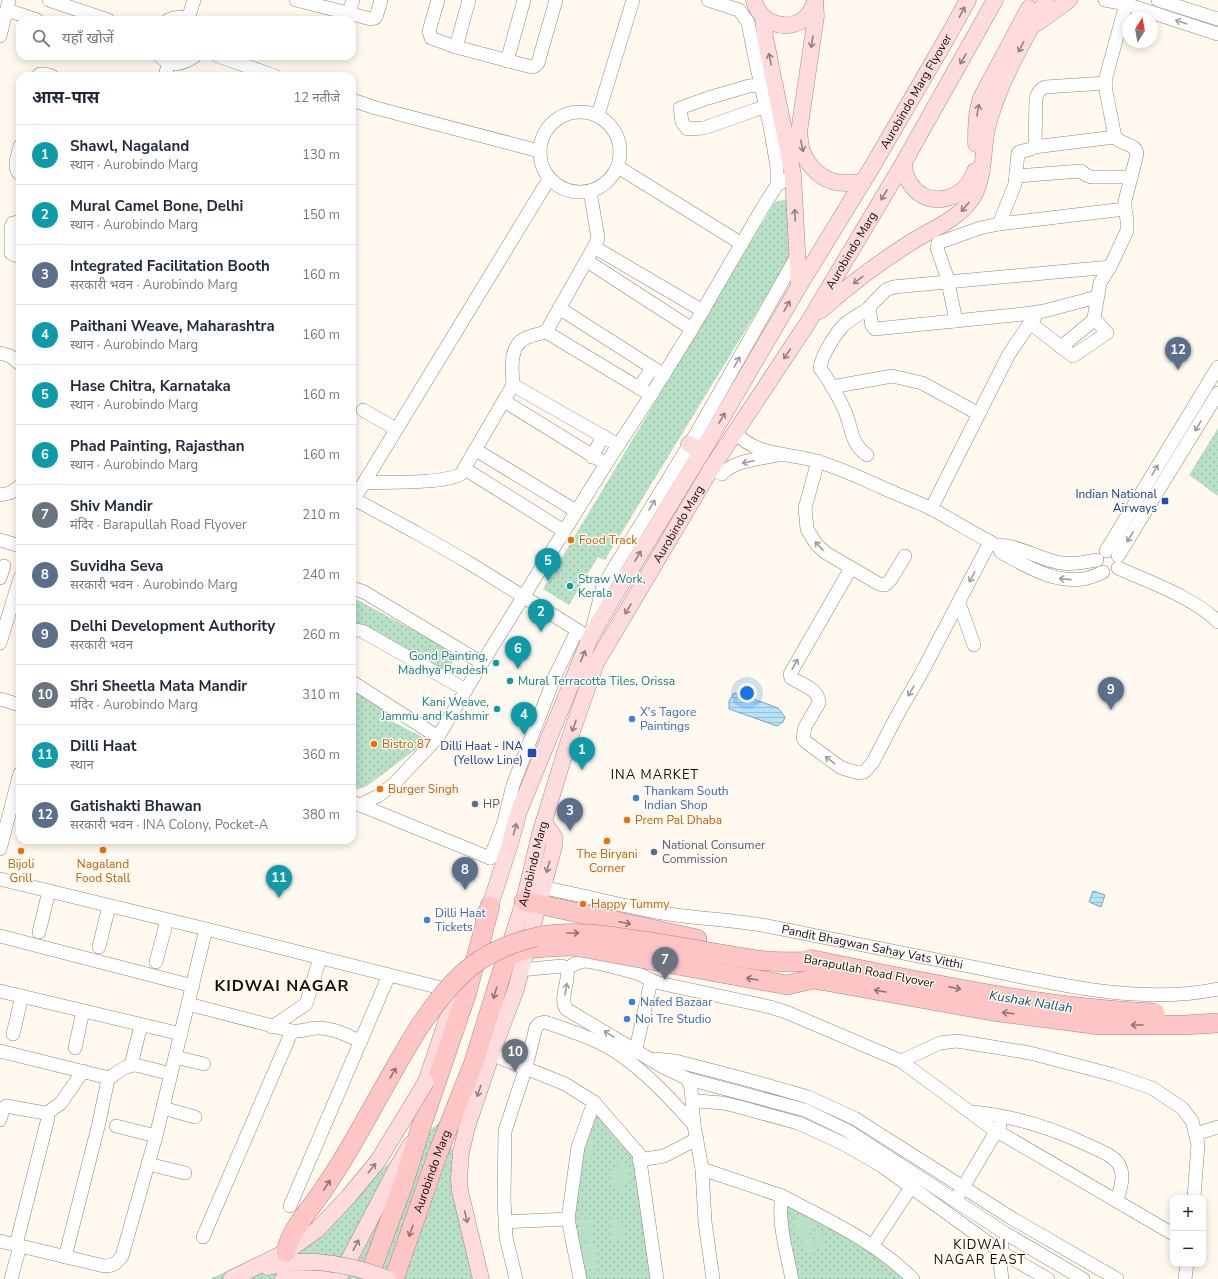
<!DOCTYPE html>
<html lang="hi">
<meta charset="utf-8">
<style>
body{margin:0;font-family:"Nunito Sans","Noto Sans Devanagari",sans-serif;background:#f2f2f3;color:#1f2937}
.controls{position:absolute;right:12px;bottom:12px;display:grid;overflow:hidden;border-radius:8px;box-shadow:0 2px 10px #0003}
.controls button{width:36px;height:36px;display:grid;place-items:center;padding:0;border:0;border-bottom:1px solid #e0e1e3;background:#fff;color:#1f2937;font:20px sans-serif}
.compass{position:absolute;left:1122px;top:12px;width:36px;height:36px;border-radius:50%;background:#fff;box-shadow:0 2px 10px #0003;rotate:11deg}
.you{position:absolute;left:747px;top:693px;width:14px;height:14px;margin:-10px;border:3px solid #fff;border-radius:50%;background:#1a73e8;box-shadow:0 0 0 6px #1a73e833}
.badge{display:grid;place-items:center;width:26px;height:26px;border-radius:50%;background:#1a73e8;color:#fff;font-size:13px;font-weight:700}
.pin{position:absolute;translate:-50% -33px;filter:drop-shadow(0 1px 2px #0008)}
.pin::after{content:'';position:absolute;top:21px;width:14px;height:12px;background:inherit;clip-path:polygon(0 0,100% 0,50% 100%)}
.list{margin:0;padding:0;list-style:none}
h2{display:flex;justify-content:space-between;align-items:center;height:52px;margin:0;padding:0 16px;font-size:17px}
h2 small{font-size:13px;font-weight:400;color:#747a83}
.list li{display:grid;grid-template-columns:26px 1fr auto;gap:12px;align-items:center;box-sizing:border-box;height:60px;padding:0 16px;border-top:1px solid #e0e1e3}
.list b{display:block;font-size:15px;white-space:nowrap}
.list p{margin:0;font-size:13px;white-space:nowrap;color:#747a83}
.list em{font-size:13px;font-style:normal;color:#747a83}
.icon{flex:none;width:22px;height:22px;fill:none;stroke:currentColor;stroke-width:2;stroke-linecap:round;stroke-linejoin:round}
.map{position:relative;flex:none;width:1218px;height:1279px;overflow:hidden}
.search{position:absolute;background:#fff;box-shadow:0 2px 10px #0003;left:16px;top:16px;width:340px;height:44px;display:flex;align-items:center;gap:10px;box-sizing:border-box;padding:0 14px;border-radius:12px;color:#747a83;font-size:15px}
.panel{position:absolute;background:#fff;box-shadow:0 2px 10px #0003;left:16px;top:72px;width:340px;height:772px;border-radius:12px}
.map>svg:first-child{display:block}
</style>
<div class="map">
<svg width="1218" height="1279" viewBox="0 0 1218 1279">
<defs>
<pattern id="park-dots" width="8" height="8" patternUnits="userSpaceOnUse"><rect width="8" height="8" fill="#b7e0c6"/><path d="M2 2h.1M6 6h.1" fill="none" stroke="#9cbfa9" stroke-width="1.8" stroke-linecap="round"/></pattern>
<pattern id="water-rules" width="6" height="5" patternUnits="userSpaceOnUse"><rect width="6" height="5" fill="#b3e2fb"/><path d="M0 2.5h6" fill="none" stroke="#99c1d6"/></pattern>
</defs>
<rect width="100%" height="100%" fill="#fff9f0"/>
<g fill="url(#park-dots)">
<path d="M788,199L792,254L605,560L598,557L569,605L543,589L775,202Z"/>
<path d="M1218,428V496L1189,475Z"/>
<path d="M352,597L458,654L445,674L352,622Z"/>
<path d="M352,690L388,712L384,717L428,740L367,786L355,790L352,789Z"/>
<path d="M594,1106L635,1156L654,1279H584L571,1220L581,1148Z"/>
<path d="M446,1117L478,1279H210L299,1237Z"/>
<path d="M784,1200L870,1249L907,1279H796Z"/>
</g>
<g fill="#b7e0c6">
<path d="M585,1138L595,1141L589,1161L580,1158Z"/>
<path d="M616,1162L630,1165L624,1191L610,1188Z"/>
<path d="M808,1212L817,1227L800,1236L792,1221Z"/>
<path d="M581,1220H591L592,1241H582Z"/>
<rect x="613" y="1220" width="9" height="20"/>
<path d="M817,1230L826,1245L820,1249L811,1233Z"/>
<path d="M807,1235L816,1250L809,1254L801,1239Z"/>
<path d="M595,1243L597,1268L585,1270L582,1244Z"/>
</g>
<g fill="url(#water-rules)" stroke="#83a2b2">
<path d="M734,693L748,697L778,708L785,717L783,722L777,726L729,709V701Z"/>
<path d="M1093,891L1105,895L1101,907L1089,902Z"/>
</g>
<g fill="none" stroke-linecap="round" stroke-linejoin="round">
<g stroke="#928571" stroke-width="14">
<g id="minor">
<path d="M49,0L108,20"/>
<path d="M296,0L371,19L375,18L377,14L381,0"/>
<path d="M438,0L429,31L431,38L456,47L532,67L535,66L538,63L556,0"/>
<path d="M708,0L739,10L748,22L753,49L770,126L777,167V185"/>
<path d="M1105,0L1126,4L1218,34"/>
<path d="M1158,0L1218,19"/>
<path d="M7,10L37,20"/>
<path d="M348,14L353,0"/>
<path d="M188,19L194,0"/>
<path d="M168,20C175,17 183,16 190,20"/>
<path d="M0,36L9,0"/>
<path d="M456,47L469,0"/>
<path d="M160,56C170,68 184,64 195,56"/>
<path d="M218,56L275,76"/>
<path d="M507,61L524,0"/>
<path d="M38,76L40,74H45L52,76"/>
<path d="M165,76L169,62"/>
<path d="M352,100L376,108L539,151"/>
<path d="M766,107L755,110L704,128L687,129L682,122L680,108L708,98L749,86L769,84"/>
<circle cx="580" cy="152" r="40"/>
<path d="M598,115L633,0"/>
<path d="M20,146C18,155 12,168 20,174"/>
<path d="M1034,147L1115,137"/>
<path d="M618,167L742,244"/>
<path d="M1016,176L1081,171L1086,175L1091,177H1131"/>
<path d="M590,191L598,238L594,247"/>
<path d="M20,222L13,223L11,227V253L14,255L20,256"/>
<path d="M999,224L1015,184L1018,153C1023,149 1033,152 1035,144L1036,99C1037,93 1039,90 1045,87L1106,83"/>
<path d="M587,261L692,329"/>
<path d="M1097,297L1044,311L1024,314L875,329L872,326L869,308L871,305L886,290L893,287L1110,267"/>
<path d="M559,308L664,375"/>
<path d="M956,321L947,277L937,248L938,243L980,228L999,224L1125,209"/>
<path d="M1030,323L1073,356L1107,333L1094,318L1100,283L1110,267L1127,231V220L1125,209V201L1137,154C1136,143 1121,145 1115,137L1106,91V77L1126,4"/>
<path d="M1061,347L1095,319"/>
<path d="M0,353L10,356L20,364"/>
<path d="M513,385C512,371 509,347 524,339C531,335 539,334 546,332"/>
<path d="M832,387L892,376L922,383L979,414"/>
<path d="M639,388L652,368"/>
<path d="M651,395L546,332L594,247L703,311"/>
<path d="M504,401L606,464"/>
<path d="M363,410L396,429"/>
<path d="M735,432C758,458 790,452 819,462C840,468 861,478 881,487C898,495 915,501 932,509C954,521 976,535 998,546C1011,542 1046,562 1062,563C1074,565 1085,562 1097,560"/>
<path d="M476,450L576,511"/>
<path d="M867,455C849,442 853,428 844,409C838,395 829,381 820,368C821,357 835,334 843,326C849,319 861,314 869,308"/>
<path d="M592,457L603,436"/>
<path d="M818,461L805,508L807,529L816,544L826,553L879,584L885,585L891,579L905,556"/>
<path d="M465,469L564,531"/>
<path d="M711,469L722,474C734,460 760,459 778,455"/>
<path d="M364,483C387,482 443,484 461,474L513,385L618,445"/>
<path d="M0,495L10,493L20,486"/>
<path d="M352,498L415,532L466,561L590,638L603,586L696,434L798,254"/>
<path d="M354,499L549,179"/>
<path d="M931,509L1009,354L1030,323L1035,317"/>
<path d="M0,540L20,546"/>
<path d="M998,546L1001,552L1004,554C1028,567 1054,583 1083,579C1089,578 1097,575 1103,572"/>
<path d="M1106,551L1218,367"/>
<path d="M1118,556L1218,393"/>
<path d="M851,568L790,674L791,678C801,684 819,689 819,703L805,727L803,738L806,742L840,767L845,769L859,773L864,772L867,769L873,762L899,712L922,672L990,542"/>
<path d="M1118,568C1149,582 1195,598 1218,622"/>
<path d="M0,578L4,566"/>
<path d="M352,588L364,592L482,663"/>
<path d="M959,603L974,645"/>
<path d="M352,629L362,631L466,690"/>
<path d="M0,643L20,578"/>
<path d="M352,682L438,737"/>
<path d="M0,699L20,705"/>
<path d="M355,803L490,858L497,854"/>
<path d="M360,805L378,796L394,784L438,737L482,663L606,464L651,395L692,329L763,207L777,185L793,175"/>
<path d="M0,849L20,773"/>
<path d="M490,858L503,825L513,785L555,676L577,631"/>
<path d="M0,879L206,929L453,991"/>
<path id="s1" d="M534,886C580,894 624,907 669,914C702,919 734,920 767,926C837,940 908,954 978,968C1056,984 1138,1005 1218,989"/>
<path d="M39,932L49,891"/>
<path d="M0,936L193,986"/>
<path d="M99,947L109,906"/>
<path d="M156,962L167,920"/>
<path d="M567,968C573,965 578,962 584,961C595,961 625,970 636,973C645,976 651,981 659,983L770,1007L786,1012L901,1061L990,1127L1173,1234"/>
<path d="M520,970L562,966L567,968C570,981 559,997 566,1009L663,1067L688,1079L805,1110L848,1131L1005,1233L1083,1279"/>
<path d="M0,991L181,1034"/>
<path d="M188,1004L292,1031C300,1032 308,1029 316,1028C332,1027 347,1036 361,1041"/>
<path d="M272,1027L306,1004L320,958"/>
<path d="M13,1034L22,996"/>
<path d="M75,1048L83,1011"/>
<path d="M636,1049L651,981"/>
<path d="M0,1051L105,1077L108,1079L99,1123L65,1257"/>
<path d="M491,1054L565,1084L594,1102L578,1147L568,1219L580,1279"/>
<path d="M175,1057L204,1064"/>
<path d="M655,1059L675,1061L691,1065L745,1079L808,1097L854,1118L1013,1219L1117,1279"/>
<path d="M901,1061L940,1043L957,1041L1030,1053L1114,1075L1152,1088L1182,1108L1192,1121L1198,1144L1194,1198"/>
<path d="M131,1065L141,1025"/>
<path d="M108,1079C117,1073 125,1065 136,1065L171,1074"/>
<path d="M688,1079L691,1089L694,1125L702,1169L705,1222L713,1279"/>
<path d="M594,1102L639,1154L657,1279"/>
<path d="M693,1103L698,1101L722,1103L736,1106L798,1123L842,1143L882,1166L1001,1252L1048,1279"/>
<path d="M163,1108L195,1117"/>
<path d="M970,1112C1011,1115 1052,1128 1090,1146C1099,1150 1112,1155 1118,1163C1126,1175 1120,1189 1117,1201"/>
<path d="M46,1114L61,1103L83,1071"/>
<path d="M0,1120L3,1110L6,1106L45,1113L48,1118L16,1245"/>
<path d="M116,1126L156,1136"/>
<path d="M1196,1134L1218,1127"/>
<path d="M639,1160L664,1156L697,1139"/>
<path d="M148,1164L185,1173"/>
<path d="M702,1169L782,1196C777,1220 787,1254 792,1279"/>
<path d="M959,1194L1000,1125"/>
<path d="M782,1196C830,1221 874,1241 913,1279"/>
<path d="M290,1206L389,975"/>
<path d="M505,1222L568,1219"/>
<path d="M203,1237L292,1031"/>
<path d="M0,1241L104,1266C113,1266 116,1264 122,1256L156,1136L206,929"/>
<path d="M873,1245L915,1181"/>
<path d="M11,1279L20,1246"/>
<path d="M516,1279L506,1237L504,1200L505,1131L526,1067L536,1027L540,1023L545,1022C564,1029 584,1035 602,1044C636,1061 669,1097 694,1125"/>
<path d="M1002,1279L1000,1264L1002,1244"/>
<path d="M1185,1279L1187,1264"/>
</g>
</g>
<g stroke="#ab8583" stroke-width="17">
<g id="major">
<path d="M754,0C759,22 785,33 804,19C809,15 812,9 815,3"/>
<path d="M815,0L816,16L799,132C800,138 800,145 802,151C807,164 819,177 832,181C842,185 854,182 863,182"/>
<path d="M763,17L765,37L793,175L799,286"/>
<path d="M1036,24L1069,0"/>
<path d="M976,144C976,128 976,113 981,98L1029,8"/>
<path d="M904,162C904,168 905,174 908,180C924,211 965,202 975,171"/>
<path d="M820,311C848,286 878,263 910,243C930,230 957,220 971,200C987,177 981,146 989,121C1001,78 1025,39 1046,0"/>
<path d="M689,444L702,452"/>
<path id="s2" d="M483,916L490,906L509,847L519,811L590,638L613,598L702,452L799,286L872,167L948,36L968,0"/>
<path id="s3" d="M507,954L524,901L540,834L568,743L596,663L711,469L809,321L904,162L995,0"/>
<path d="M426,1082L462,975"/>
<path d="M268,1267L292,1262H316"/>
<path d="M231,1279L286,1252L318,1229"/>
<path d="M283,1279L295,1278L326,1279"/>
<path d="M337,1279L344,1269L399,1164L411,1144"/>
<path d="M481,1279L460,1191L459,1179L461,1152L467,1127L494,1047L516,989L554,846V837L544,822"/>
</g>
</g>
<g stroke="#ab8583" stroke-width="20">
<g id="highway">
<path d="M524,901L697,939"/>
<path d="M286,1252C289,1238 295,1228 304,1216"/>
<path d="M368,1279L403,1185L421,1127L467,992L490,906"/>
<path id="s4" d="M394,1279L438,1153L474,1062L507,956L526,949L547,947"/>
</g>
</g>
<use href="#minor" stroke="#fff" stroke-width="13"/>
<use href="#major" stroke="#fedcdd" stroke-width="16"/>
<use href="#highway" stroke="#fec5c7" stroke-width="19"/>
<g stroke="#ab8583" stroke-width="17" stroke-linecap="butt">
<g id="major-bridge">
<path d="M318,1229L349,1196L378,1161L426,1082"/>
<path d="M316,1262C341,1264 364,1269 388,1279"/>
</g>
</g>
<g stroke="#ab8583" stroke-width="20" stroke-linecap="butt">
<g id="highway-bridge">
<path d="M547,947L574,946L787,985L814,979L992,1011L1100,1025H1185L1218,1023"/>
<path d="M808,959C923,982 1038,1008 1155,1013"/>
<path d="M304,1216C349,1159 379,1091 418,1029C434,1005 455,976 480,960C498,949 520,940 541,936C575,930 609,936 643,941C682,947 720,954 758,960C778,963 801,961 821,962"/>
</g>
</g>
<use href="#major-bridge" stroke="#fedcdd" stroke-width="16"/>
<use href="#highway-bridge" stroke="#fec5c7" stroke-width="19"/>
</g>
<defs><path id="oneway-shaft" d="M-6 0H5M1.5-3L5.5 0L1.5 3" fill="none" stroke-width="1.6" stroke-linecap="round" stroke-linejoin="round"/></defs>
<g stroke="#947f7c">
<use href="#oneway-shaft" transform="translate(962 12) rotate(-62)"/>
<use href="#oneway-shaft" transform="translate(812 42) rotate(99)"/>
<use href="#oneway-shaft" transform="translate(1021 47) rotate(117)"/>
<use href="#oneway-shaft" transform="translate(770 59) rotate(-102)"/>
<use href="#oneway-shaft" transform="translate(963 59) rotate(120)"/>
<use href="#oneway-shaft" transform="translate(978 110) rotate(-79)"/>
<use href="#oneway-shaft" transform="translate(802 146) rotate(77)"/>
<use href="#oneway-shaft" transform="translate(884 195) rotate(121)"/>
<use href="#oneway-shaft" transform="translate(965 207) rotate(131)"/>
<use href="#oneway-shaft" transform="translate(795 215) rotate(-93)"/>
<use href="#oneway-shaft" transform="translate(858 280) rotate(142)"/>
<use href="#oneway-shaft" transform="translate(787 306) rotate(-60)"/>
<use href="#oneway-shaft" transform="translate(787 354) rotate(124)"/>
<use href="#oneway-shaft" transform="translate(722 418) rotate(-60)"/>
<use href="#oneway-shaft" transform="translate(638 556) rotate(-59)"/>
<use href="#oneway-shaft" transform="translate(628 609) rotate(121)"/>
<use href="#oneway-shaft" transform="translate(583 656) rotate(-67)"/>
<use href="#oneway-shaft" transform="translate(574 726) rotate(110)"/>
<use href="#oneway-shaft" transform="translate(515 829) rotate(-75)"/>
<use href="#oneway-shaft" transform="translate(548 867) rotate(106)"/>
<use href="#oneway-shaft" transform="translate(479 1091) rotate(108)"/>
<use href="#oneway-shaft" transform="translate(372 1168) rotate(-51)"/>
<use href="#oneway-shaft" transform="translate(466 1217) rotate(77)"/>
<use href="#oneway-shaft" transform="translate(356 1245) rotate(-62)"/>
</g>
<g stroke="#a09e9b">
<use href="#oneway-shaft" transform="translate(1181 22) rotate(-162)"/>
<use href="#oneway-shaft" transform="translate(737 362) rotate(-61)"/>
<use href="#oneway-shaft" transform="translate(1198 426) rotate(121)"/>
<use href="#oneway-shaft" transform="translate(748 462) rotate(169)"/>
<use href="#oneway-shaft" transform="translate(1155 470) rotate(-59)"/>
<use href="#oneway-shaft" transform="translate(652 505) rotate(-59)"/>
<use href="#oneway-shaft" transform="translate(1130 537) rotate(121)"/>
<use href="#oneway-shaft" transform="translate(819 546) rotate(-133)"/>
<use href="#oneway-shaft" transform="translate(972 577) rotate(118)"/>
<use href="#oneway-shaft" transform="translate(1065 579) rotate(-174)"/>
<use href="#oneway-shaft" transform="translate(795 664) rotate(-61)"/>
<use href="#oneway-shaft" transform="translate(911 691) rotate(120)"/>
<use href="#oneway-shaft" transform="translate(830 760) rotate(-143)"/>
<use href="#oneway-shaft" transform="translate(566 989) rotate(-80)"/>
<use href="#oneway-shaft" transform="translate(609 1034) rotate(-149)"/>
</g>
<g stroke="#947270">
<use href="#oneway-shaft" transform="translate(625 923) rotate(12)"/>
<use href="#oneway-shaft" transform="translate(573 933)"/>
<use href="#oneway-shaft" transform="translate(752 979) rotate(-170)"/>
<use href="#oneway-shaft" transform="translate(955 988) rotate(11)"/>
<use href="#oneway-shaft" transform="translate(880 991) rotate(-170)"/>
<use href="#oneway-shaft" transform="translate(495 993) rotate(107)"/>
<use href="#oneway-shaft" transform="translate(1008 1013) rotate(-173)"/>
<use href="#oneway-shaft" transform="translate(1137 1025) rotate(180)"/>
<use href="#oneway-shaft" transform="translate(393 1073) rotate(-60)"/>
<use href="#oneway-shaft" transform="translate(327 1185) rotate(-57)"/>
<use href="#oneway-shaft" transform="translate(411 1231) rotate(109)"/>
</g>
<g fill="#1a4fb4" stroke="#fff9f0" stroke-width="1.5">
<rect x="1161" y="497" width="8" height="8" rx="2"/>
<rect x="527" y="748" width="10" height="10" rx="2"/>
</g>
<g fill="#e8710a" stroke="#fff9f0" stroke-width="1.5">
<circle cx="571" cy="540" r="4"/>
<circle cx="374" cy="744" r="4"/>
<circle cx="380" cy="789" r="4"/>
<circle cx="627" cy="820" r="4"/>
<circle cx="607" cy="841" r="4"/>
<circle cx="103" cy="850" r="4"/>
<circle cx="21" cy="851" r="4"/>
<circle cx="583" cy="904" r="4"/>
</g>
<g fill="#0f9aa8" stroke="#fff9f0" stroke-width="1.5">
<circle cx="570" cy="586" r="4"/>
<circle cx="496" cy="663" r="4"/>
<circle cx="510" cy="681" r="4"/>
<circle cx="497" cy="709" r="4"/>
</g>
<g fill="#3f7fe0" stroke="#fff9f0" stroke-width="1.5">
<circle cx="632" cy="719" r="4"/>
<circle cx="636" cy="798" r="4"/>
<circle cx="427" cy="920" r="4"/>
<circle cx="632" cy="1002" r="4"/>
<circle cx="627" cy="1019" r="4"/>
</g>
<g fill="#5c6f8a" stroke="#fff9f0" stroke-width="1.5">
<circle cx="475" cy="804" r="4"/>
<circle cx="654" cy="852" r="4"/>
</g>
<g text-anchor="middle" dominant-baseline="central" stroke-width="3" stroke-linejoin="round" paint-order="stroke">
<g font-size="12" fill="#120d06" stroke="#fff9f0">
<text stroke="none"><textPath href="#s2" startOffset="935">Aurobindo Marg Flyover</textPath></text>
<text stroke="none"><textPath href="#s3" startOffset="790">Aurobindo Marg</textPath></text>
<text stroke="none"><textPath href="#s3" startOffset="466">Aurobindo Marg</textPath></text>
<text stroke="none"><textPath href="#s3" startOffset="94">Aurobindo Marg</textPath></text>
<text stroke="none"><textPath href="#s1" startOffset="344">Pandit Bhagwan Sahay Vats Vitthi</textPath></text>
<text transform="translate(869 971) rotate(11)">Barapullah Road Flyover</text>
<text stroke="none"><textPath href="#s4" startOffset="114">Aurobindo Marg</textPath></text>
</g>
<g font-size="12" fill="#164399" stroke="#fff9f0" text-anchor="end">
<text x="1157" y="494">Indian National<tspan x="1157" dy="14">Airways</tspan></text>
<text x="523" y="746">Dilli Haat - INA<tspan x="523" dy="14">(Yellow Line)</tspan></text>
</g>
<g font-size="12" fill="#c56008" stroke="#fff9f0" text-anchor="start">
<text x="579" y="540">Food Track</text>
<text x="382" y="744">Bistro 87</text>
<text x="388" y="789">Burger Singh</text>
<text x="635" y="820">Prem Pal Dhaba</text>
<text x="607" y="854" text-anchor="middle">The Biryani<tspan x="607" dy="14">Corner</tspan></text>
<text x="21" y="864" text-anchor="middle">Bijoli<tspan x="21" dy="14">Grill</tspan></text>
<text x="103" y="864" text-anchor="middle">Nagaland<tspan x="103" dy="14">Food Stall</tspan></text>
<text x="591" y="904">Happy Tummy</text>
</g>
<g font-size="12" fill="#0d838f" stroke="#fff9f0" text-anchor="start">
<text x="578" y="579">Straw Work,<tspan x="578" dy="14">Kerala</tspan></text>
<text x="488" y="656" text-anchor="end">Gond Painting,<tspan x="488" dy="14">Madhya Pradesh</tspan></text>
<text x="518" y="681">Mural Terracotta Tiles, Orissa</text>
<text x="489" y="702" text-anchor="end">Kani Weave,<tspan x="489" dy="14">Jammu and Kashmir</tspan></text>
</g>
<g font-size="12" fill="#366cbe" stroke="#fff9f0" text-anchor="start">
<text x="640" y="712">X's Tagore<tspan x="640" dy="14">Paintings</tspan></text>
<text x="644" y="791">Thankam South<tspan x="644" dy="14">Indian Shop</tspan></text>
<text x="435" y="913">Dilli Haat<tspan x="435" dy="14">Tickets</tspan></text>
<text x="640" y="1002">Nafed Bazaar</text>
<text x="635" y="1019">Noi Tre Studio</text>
</g>
<g font-size="12" fill="#4e5e75" stroke="#fff9f0" text-anchor="start">
<text x="483" y="804">HP</text>
<text x="662" y="845">National Consumer<tspan x="662" dy="14">Commission</tspan></text>
</g>
<g font-size="13" letter-spacing="1" fill="#120d06" stroke="#fff9f0">
<text x="655" y="775">INA MARKET</text>
<text x="980" y="1245">KIDWAI<tspan x="980" dy="15">NAGAR EAST</tspan></text>
</g>
<g font-size="13" font-style="italic" fill="#00597a" stroke="#fff9f0">
<text transform="translate(1031 1002) rotate(9)">Kushak Nallah</text>
</g>
<g font-size="16" font-weight="bold" letter-spacing="1" fill="#120d06" stroke="#fff9f0">
<text x="282" y="986">KIDWAI NAGAR</text>
</g>
</g>
</svg>
<div class="controls">
<button>+</button>
<button>−</button>
</div>
<svg class="compass" viewBox="-18 -18 36 36"><path d="M0-13l5 13h-10z" fill="#e53935"/><path d="M0 13l5-13h-10z" fill="#747a83"/></svg>
<div class="you"></div>
<div class="pin badge" style="left:582px;top:770px;background:#0f9aa8">1</div>
<div class="pin badge" style="left:541px;top:632px;background:#0f9aa8">2</div>
<div class="pin badge" style="left:570px;top:831px;background:#5c6f8a">3</div>
<div class="pin badge" style="left:524px;top:735px;background:#0f9aa8">4</div>
<div class="pin badge" style="left:548px;top:581px;background:#0f9aa8">5</div>
<div class="pin badge" style="left:518px;top:669px;background:#0f9aa8">6</div>
<div class="pin badge" style="left:665px;top:980px;background:#6b7280">7</div>
<div class="pin badge" style="left:465px;top:890px;background:#5c6f8a">8</div>
<div class="pin badge" style="left:1111px;top:710px;background:#5c6f8a">9</div>
<div class="pin badge" style="left:515px;top:1072px;background:#6b7280">10</div>
<div class="pin badge" style="left:279px;top:898px;background:#0f9aa8">11</div>
<div class="pin badge" style="left:1178px;top:370px;background:#5c6f8a">12</div>
<div class="search"><svg class="icon" aria-label="search" viewBox="0 0 24 24"><circle cx="10" cy="10" r="6"/><path d="M15 15l6 6"/></svg>यहाँ खोजें</div>
<section class="panel">
<h2>आस-पास<small>12 नतीजे</small></h2>
<ul class="list">
<li><span class="badge" style="background:#0f9aa8">1</span><div><b>Shawl, Nagaland</b><p>स्थान · Aurobindo Marg</p></div><em>130 m</em></li>
<li><span class="badge" style="background:#0f9aa8">2</span><div><b>Mural Camel Bone, Delhi</b><p>स्थान · Aurobindo Marg</p></div><em>150 m</em></li>
<li><span class="badge" style="background:#5c6f8a">3</span><div><b>Integrated Facilitation Booth</b><p>सरकारी भवन · Aurobindo Marg</p></div><em>160 m</em></li>
<li><span class="badge" style="background:#0f9aa8">4</span><div><b>Paithani Weave, Maharashtra</b><p>स्थान · Aurobindo Marg</p></div><em>160 m</em></li>
<li><span class="badge" style="background:#0f9aa8">5</span><div><b>Hase Chitra, Karnataka</b><p>स्थान · Aurobindo Marg</p></div><em>160 m</em></li>
<li><span class="badge" style="background:#0f9aa8">6</span><div><b>Phad Painting, Rajasthan</b><p>स्थान · Aurobindo Marg</p></div><em>160 m</em></li>
<li><span class="badge" style="background:#6b7280">7</span><div><b>Shiv Mandir</b><p>मंदिर · Barapullah Road Flyover</p></div><em>210 m</em></li>
<li><span class="badge" style="background:#5c6f8a">8</span><div><b>Suvidha Seva</b><p>सरकारी भवन · Aurobindo Marg</p></div><em>240 m</em></li>
<li><span class="badge" style="background:#5c6f8a">9</span><div><b>Delhi Development Authority</b><p>सरकारी भवन</p></div><em>260 m</em></li>
<li><span class="badge" style="background:#6b7280">10</span><div><b>Shri Sheetla Mata Mandir</b><p>मंदिर · Aurobindo Marg</p></div><em>310 m</em></li>
<li><span class="badge" style="background:#0f9aa8">11</span><div><b>Dilli Haat</b><p>स्थान</p></div><em>360 m</em></li>
<li><span class="badge" style="background:#5c6f8a">12</span><div><b>Gatishakti Bhawan</b><p>सरकारी भवन · INA Colony, Pocket-A</p></div><em>380 m</em></li>
</ul>
</section>
</div>
